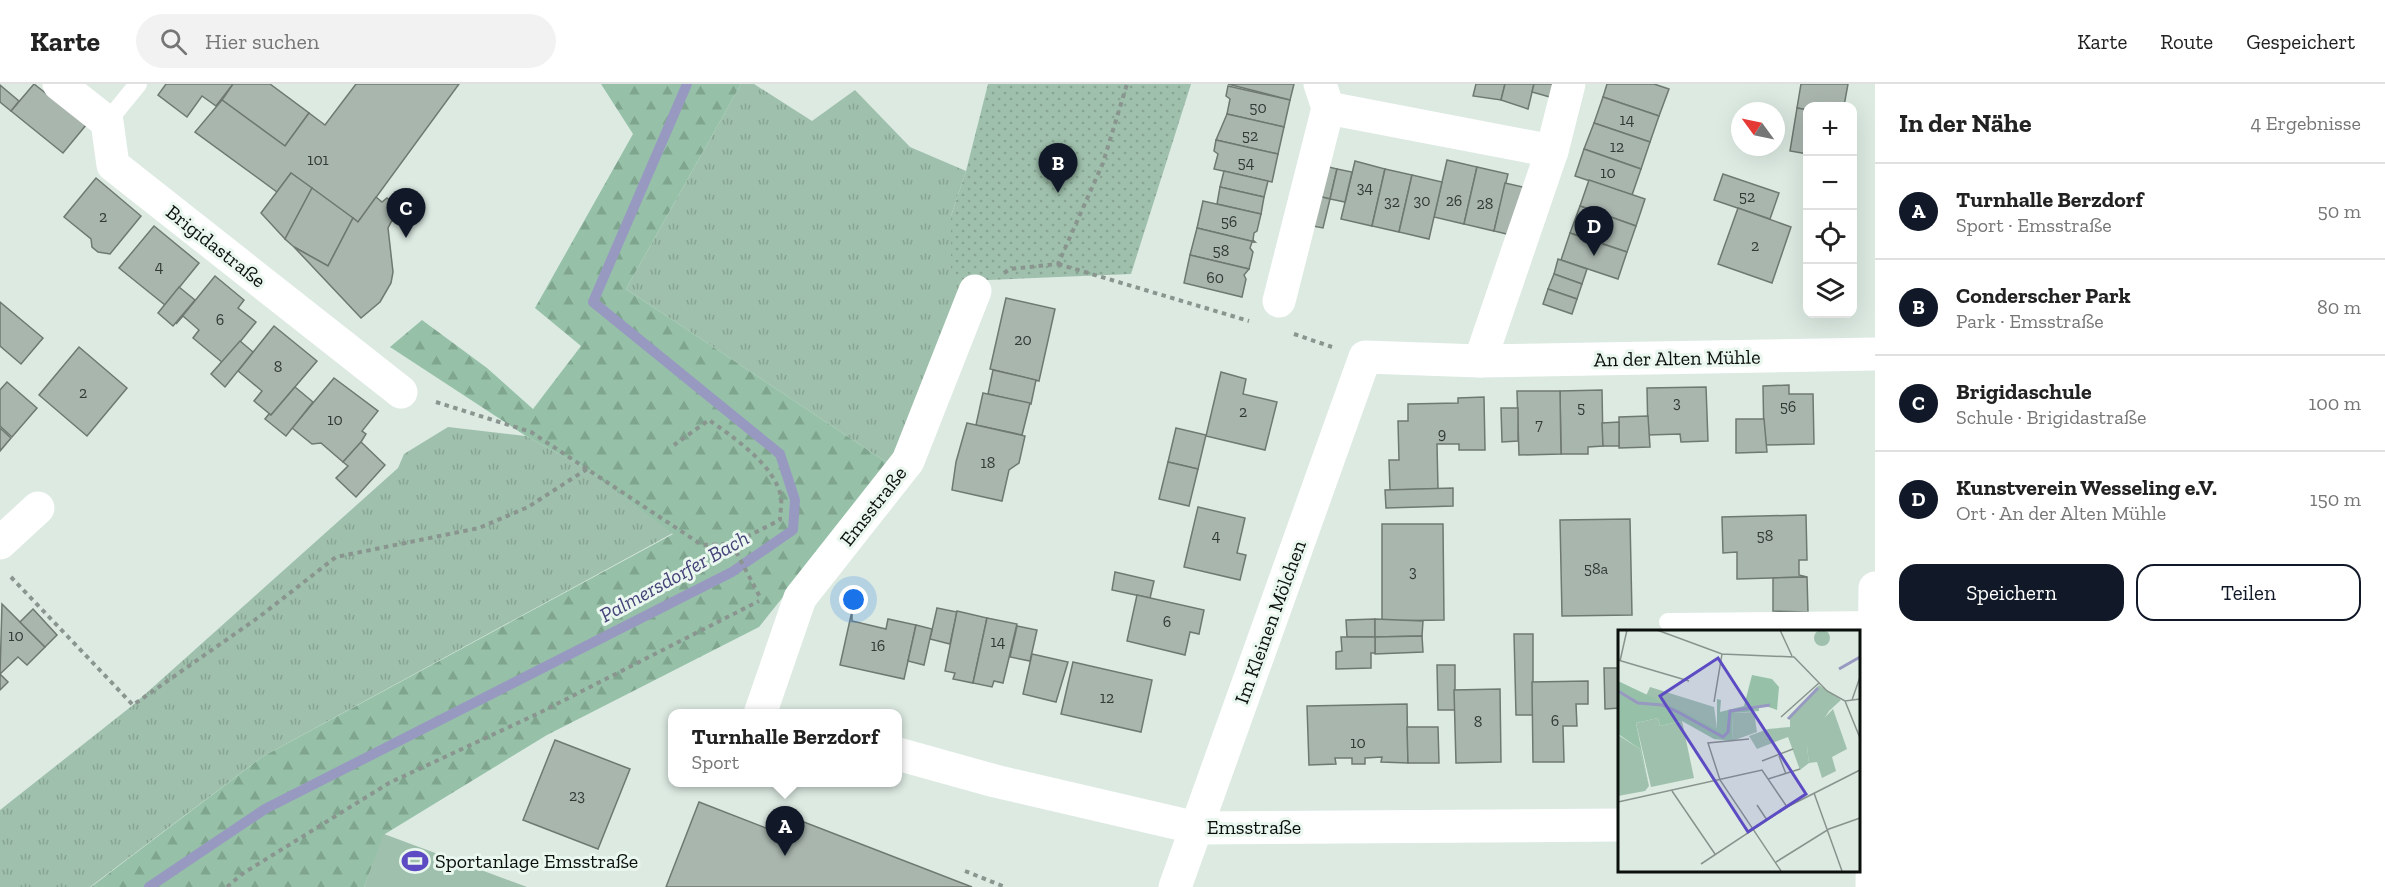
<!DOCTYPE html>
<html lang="de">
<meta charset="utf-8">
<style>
body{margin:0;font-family:"Zilla Slab",serif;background:#f2f2f2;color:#222}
.controls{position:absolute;right:18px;top:18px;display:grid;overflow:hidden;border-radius:12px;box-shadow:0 6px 24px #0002}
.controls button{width:54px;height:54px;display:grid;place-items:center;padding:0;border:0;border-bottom:2px solid #e0e0e0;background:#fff;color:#222;font:30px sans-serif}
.compass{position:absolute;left:1731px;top:18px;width:54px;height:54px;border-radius:50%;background:#fff;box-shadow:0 6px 24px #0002;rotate:303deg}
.you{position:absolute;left:854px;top:516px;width:21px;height:21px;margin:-15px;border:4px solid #fff;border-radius:50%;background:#1a73e8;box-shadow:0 0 0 9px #1a73e833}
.badge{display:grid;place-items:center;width:39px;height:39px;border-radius:50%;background:#111827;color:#fff;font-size:20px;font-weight:700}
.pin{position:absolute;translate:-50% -50px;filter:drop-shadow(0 2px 3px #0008)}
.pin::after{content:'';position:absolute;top:32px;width:21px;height:18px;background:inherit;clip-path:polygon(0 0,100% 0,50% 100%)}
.popup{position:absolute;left:668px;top:625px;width:234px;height:78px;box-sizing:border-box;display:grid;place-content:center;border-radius:12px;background:#fff;filter:drop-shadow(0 2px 4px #0005);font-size:20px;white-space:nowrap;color:#767676}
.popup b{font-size:22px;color:#222}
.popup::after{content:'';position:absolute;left:50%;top:100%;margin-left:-12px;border:12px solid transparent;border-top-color:#fff}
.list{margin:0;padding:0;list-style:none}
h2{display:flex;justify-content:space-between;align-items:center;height:78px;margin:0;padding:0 24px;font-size:26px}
h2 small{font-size:20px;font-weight:400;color:#767676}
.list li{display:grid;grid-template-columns:39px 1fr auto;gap:18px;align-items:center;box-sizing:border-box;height:96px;padding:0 24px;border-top:2px solid #e0e0e0}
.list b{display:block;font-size:22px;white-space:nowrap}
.list p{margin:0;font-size:20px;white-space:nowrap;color:#767676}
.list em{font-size:20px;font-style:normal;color:#767676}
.actions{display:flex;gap:12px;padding:18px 24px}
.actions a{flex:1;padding:14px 0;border:2px solid #111827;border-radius:18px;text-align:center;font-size:21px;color:#111827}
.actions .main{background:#111827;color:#fff}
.icon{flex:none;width:33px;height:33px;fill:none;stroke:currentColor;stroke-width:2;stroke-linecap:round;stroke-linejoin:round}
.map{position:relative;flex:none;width:1875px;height:803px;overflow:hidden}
header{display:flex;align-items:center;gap:36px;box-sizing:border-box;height:84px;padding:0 30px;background:#fff;border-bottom:2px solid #e0e0e0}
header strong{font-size:28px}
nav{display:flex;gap:33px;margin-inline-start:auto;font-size:21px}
.search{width:420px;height:54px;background:#f2f2f2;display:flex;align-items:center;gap:15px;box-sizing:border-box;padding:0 21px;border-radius:33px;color:#767676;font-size:22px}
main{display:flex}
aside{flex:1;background:#fff}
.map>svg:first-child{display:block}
</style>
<header>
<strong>Karte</strong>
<div class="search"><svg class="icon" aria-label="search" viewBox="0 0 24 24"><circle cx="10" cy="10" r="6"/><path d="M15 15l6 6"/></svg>Hier suchen</div>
<nav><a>Karte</a><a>Route</a><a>Gespeichert</a></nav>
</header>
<main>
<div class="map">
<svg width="1875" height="803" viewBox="0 0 1875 803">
<defs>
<pattern id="grass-tufts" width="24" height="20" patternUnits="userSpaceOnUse" patternTransform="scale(1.5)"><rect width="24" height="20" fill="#9fc0ac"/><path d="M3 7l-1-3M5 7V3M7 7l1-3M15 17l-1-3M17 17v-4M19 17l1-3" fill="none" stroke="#88a493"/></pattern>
<pattern id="forest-firs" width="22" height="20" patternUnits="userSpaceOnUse" patternTransform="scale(1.5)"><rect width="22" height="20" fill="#96c1a8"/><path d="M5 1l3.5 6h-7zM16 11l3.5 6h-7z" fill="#80a58f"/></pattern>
<pattern id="park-dots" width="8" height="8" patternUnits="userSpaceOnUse" patternTransform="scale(1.5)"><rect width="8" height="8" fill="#9fc0ac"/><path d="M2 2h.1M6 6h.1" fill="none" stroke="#88a493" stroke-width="1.8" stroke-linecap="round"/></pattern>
</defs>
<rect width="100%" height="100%" fill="#dceae2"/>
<g fill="url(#grass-tufts)">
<path d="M741,0H754L812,37L855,6L910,63L966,87L951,132L965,197L889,380L626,205Z"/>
<path d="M448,343L526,352L587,385L673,449L262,673L90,803H0V726L133,621L398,384L404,370Z"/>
</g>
<path fill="url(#forest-firs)" d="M601,0H741L626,205L889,380L759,543L547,651L385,750L364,803H91L262,673L673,450L587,385L526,352L390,263L422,236L487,284L533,325L581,262L535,224L633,50Z"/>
<path fill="url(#park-dots)" d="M988,0H1191L1131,190L965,197L951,188V132L966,87Z"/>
<path fill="#9fc0ac" d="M384,750L527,803H364Z"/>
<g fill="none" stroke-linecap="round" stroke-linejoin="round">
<path stroke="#9899c1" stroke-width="10" d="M149,803L265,725L732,488L793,446L795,416L780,370L593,218L687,0"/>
</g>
<g fill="#a9b6ae" stroke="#6d7971" stroke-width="1.5">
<path d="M34,0L86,41L63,69L11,27Z"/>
<path d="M166,0H233L216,22L202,12L187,33L158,11Z"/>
<path d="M233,0H270L309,29L285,62L222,16Z"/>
<path d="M356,0H459L358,138L291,89L277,108L195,48L222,16L285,62L309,29L325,41Z"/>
<path d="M1228,0H1294L1290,16Z"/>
<path d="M1476,0H1505L1501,16L1473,12Z"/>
<path d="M1505,0H1534L1528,25L1501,16Z"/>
<path d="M1534,0H1554L1550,13L1532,8Z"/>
<path d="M1607,0H1654L1669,5L1659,32L1603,13Z"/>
<path d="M1801,0H1848L1844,22H1808V26L1797,24Z"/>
<path d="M0,1L19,17L11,27L0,18Z"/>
<path d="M1228,2L1290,16L1284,43L1227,30L1230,15L1226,12Z"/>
<path d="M1603,13L1659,32L1650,58L1594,39Z"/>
<path d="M1797,24L1808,26V70L1790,67Z"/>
<path d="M1227,30L1284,43L1278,70L1216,56Z"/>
<path d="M1594,39L1650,58L1641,85L1584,65Z"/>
<path d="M1216,56L1278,70L1272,98L1214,85L1218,70L1214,67Z"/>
<path d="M1584,65L1641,85L1632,111L1575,92Z"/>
<path d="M1447,76L1477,83L1464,140L1434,133Z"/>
<path d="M1355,77L1385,85L1372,142L1341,135Z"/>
<path d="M1321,81L1337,85L1330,115L1314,111Z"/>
<path d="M1477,83L1508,90L1494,147L1464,140Z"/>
<path d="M1337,85L1352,88L1345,118L1330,115Z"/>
<path d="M1385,85L1412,91L1399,148L1372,142Z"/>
<path d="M1224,87L1268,97L1264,113L1220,103Z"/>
<path d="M291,89L312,104L285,155L261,129Z"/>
<path d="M1723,90L1779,109L1770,135L1714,116Z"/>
<path d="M1412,91L1442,98L1429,155L1399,148Z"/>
<path d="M96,94L141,132L110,170L98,168L92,163L91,155L64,133Z"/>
<path d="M1589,96L1645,115L1636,142L1580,122Z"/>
<path d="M1505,99L1527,104L1511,151L1494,147Z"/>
<path d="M1220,103L1264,113L1261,130L1217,120Z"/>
<path d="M312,104L353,134L328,182L294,163L285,155Z"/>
<path d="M1314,111L1330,115L1323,144L1307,141Z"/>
<path d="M376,113L382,118L387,114L399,123L388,144L393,188L391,199L380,218L361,234L294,163L328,182L353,134L358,138Z"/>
<path d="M1203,117L1261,130L1257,147L1254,149L1253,156L1255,158L1197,144Z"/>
<path d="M1580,122L1636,142L1627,168L1570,149Z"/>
<path d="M1738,124L1791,143L1772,199L1718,180Z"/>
<path d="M154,142L199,179L165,221L119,184Z"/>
<path d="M1197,144L1255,158H1252L1250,164L1253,168L1249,185L1190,171Z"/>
<path d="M1570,149L1627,168L1618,195L1561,176Z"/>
<path d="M1190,171L1249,185L1244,191L1246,195L1242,213L1184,199Z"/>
<path d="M1558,175L1587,185L1582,200L1554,190Z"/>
<path d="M1554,190L1582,200L1577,215L1548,205Z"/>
<path d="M215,192L244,216L238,224L256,238L223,279L193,254L199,246L183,232L176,240Z"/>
<path d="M179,203L195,216L173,242L158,229Z"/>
<path d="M1548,205L1577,215L1572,230L1543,220Z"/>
<path d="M1006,214L1055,225L1039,297L990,285Z"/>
<path d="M0,218L43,254L21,280L0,262Z"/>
<path d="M274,242L317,277L271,331L254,317L262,307L238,287Z"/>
<path d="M240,257L253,268L225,303L211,290Z"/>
<path d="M79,263L127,304L87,352L39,311Z"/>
<path d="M993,286L1036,296L1031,320L988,310Z"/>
<path d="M1221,288L1246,295L1243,310L1277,318L1265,366L1206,352Z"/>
<path d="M334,294L378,327L362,347L366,350L361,358L343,378L321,359L312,360L292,344Z"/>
<path d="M7,298L37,324L12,353L0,342V306Z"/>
<path d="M1789,301V310H1813L1814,360L1764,361L1763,302Z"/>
<path d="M295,303L313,318L286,352L265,335L269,330L271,331Z"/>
<path d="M1706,303L1708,357L1681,358L1680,350L1648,351L1647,304Z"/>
<path d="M1602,306L1603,362L1588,363V370H1561L1560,307Z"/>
<path d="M1517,307H1560L1561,370L1519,371Z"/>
<path d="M983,309L1030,319L1022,351L976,341Z"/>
<path d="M1484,313L1485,366H1459V360H1437L1438,405L1390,406L1389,376H1399L1398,337H1408V320L1458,319V314Z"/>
<path d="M1501,324H1518V357L1502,358Z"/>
<path d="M1648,332L1650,363L1619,364V333Z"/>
<path d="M1736,335H1764L1767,368L1736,369Z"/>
<path d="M1619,338V362H1603L1602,339Z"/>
<path d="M967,339L1025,352L1019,379L1009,386L1002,417L952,406L956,378Z"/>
<path d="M0,344L11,354L0,367Z"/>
<path d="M1176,344L1206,351L1198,385L1168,378Z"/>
<path d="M361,358L385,381L356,413L336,394L348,382L343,378Z"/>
<path d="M1168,378L1198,385L1189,422L1159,415Z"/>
<path d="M1453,404V422L1386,424L1385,406Z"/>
<path d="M1198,423L1245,434L1237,469L1246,471L1240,496L1184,483Z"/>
<path d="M1806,431L1807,476H1799V491L1807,493L1737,495V468L1723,469L1722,433Z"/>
<path d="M1630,435L1632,531L1562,532L1560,436Z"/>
<path d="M1382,440H1443L1444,536L1382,537Z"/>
<path d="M1115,488L1154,497L1150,514L1112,506Z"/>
<path d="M1807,493L1808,528L1773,527V494Z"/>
<path d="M1137,511L1204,526L1199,550L1190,548L1185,571L1127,557Z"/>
<path d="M2,520L45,563L27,581L18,573L0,590Z"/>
<path d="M937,524L957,528L950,560L930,555Z"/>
<path d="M33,525L57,551L45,563L20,538Z"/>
<path d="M852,527V537L886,545L888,535L916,541L904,595L840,581Z"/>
<path d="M957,527L987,534L973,599L953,595L955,589L945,587Z"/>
<path d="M987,534L1017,540L1003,599L994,597L992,603L973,599Z"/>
<path d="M1375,535V553H1347L1346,536Z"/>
<path d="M1375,535L1423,537L1422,552L1375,553Z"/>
<path d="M916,541L932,545L924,581L908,577Z"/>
<path d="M1017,542L1037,546L1030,577L1010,573Z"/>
<path d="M1514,550H1533V631H1516Z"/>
<path d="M1422,552L1423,568L1375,570V553Z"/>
<path d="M1341,553H1375V569H1371V584L1336,585V568L1342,567Z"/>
<path d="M1032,570L1068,578L1056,618L1023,610Z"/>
<path d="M1073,578L1152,596L1141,648L1061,630Z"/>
<path d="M1437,581H1455V626H1438Z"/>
<path d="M1604,584H1620V624L1605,625Z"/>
<path d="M0,590L8,598L0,606Z"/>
<path d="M1588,597V620H1576L1577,642H1563L1564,678H1533L1532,598Z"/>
<path d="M1500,605L1501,678L1456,679L1454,606Z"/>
<path d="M1407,620L1408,679L1381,678L1382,673L1365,674V680H1352V674H1335L1336,680L1309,681L1307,622Z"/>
<path d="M1407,643H1438L1439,679H1408Z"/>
<path d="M555,656L630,685L598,765L523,736Z"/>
<path d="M699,718L771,746L778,728L972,803H666Z"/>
</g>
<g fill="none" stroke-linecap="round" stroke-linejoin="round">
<g stroke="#8a958f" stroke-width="4" stroke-dasharray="4.5 4.5" stroke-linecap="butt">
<path d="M1058,180L1249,237"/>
<path d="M1004,189L1010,185L1058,180L1103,79L1127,0"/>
<path d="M1294,250L1332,263"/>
<path d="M436,318L531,348L702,461L732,460L780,436C780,429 782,420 781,413C775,381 733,353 709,336L674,361"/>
<path d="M732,460L761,515"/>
<path d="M11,493L133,621L259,533L336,473L479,444L528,423L587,385"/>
<path d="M965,787L1005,803"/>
<path d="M227,803L242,790L389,699L537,630L759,517"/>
</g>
<g stroke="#fff" stroke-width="18">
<path d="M107,38L138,0"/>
<path d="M1668,538L1875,536"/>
</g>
<g stroke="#fff" stroke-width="33">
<path d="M59,0L107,38L113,81L401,308"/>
<path d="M1328,24L1552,67"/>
<path d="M1279,217L1328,24L1320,0"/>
<path d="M1480,277L1552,67L1569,0"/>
<path d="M0,459L38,424"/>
<path d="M760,630L800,514L908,377L975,207"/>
<path d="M898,670L995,697L1197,744L1620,741"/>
<path d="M1175,803L1365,273L1480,277L1875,270"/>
<path d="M1872,803L1875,504"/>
</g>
</g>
<defs>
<g id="stadium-bare" transform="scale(2.07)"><path d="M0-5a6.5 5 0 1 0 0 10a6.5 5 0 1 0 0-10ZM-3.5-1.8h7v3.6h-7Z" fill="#5c4bc3" stroke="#eaf7ef" stroke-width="2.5" paint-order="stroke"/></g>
</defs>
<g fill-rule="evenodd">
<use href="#stadium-bare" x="415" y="777"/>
</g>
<g text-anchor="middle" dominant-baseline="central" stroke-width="6" stroke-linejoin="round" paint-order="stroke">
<g font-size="16" fill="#323a35">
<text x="1258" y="23">50</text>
<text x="1627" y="35">14</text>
<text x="1250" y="51">52</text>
<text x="1617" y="62">12</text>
<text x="318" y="75">101</text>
<text x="1246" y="78">54</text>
<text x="1608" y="88">10</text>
<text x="1365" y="103">34</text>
<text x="1747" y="112">52</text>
<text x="1422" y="116">30</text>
<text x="1454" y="116">26</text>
<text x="1392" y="117">32</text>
<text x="1485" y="119">28</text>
<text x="103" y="132">2</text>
<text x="1229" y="137">56</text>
<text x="1755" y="161">2</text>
<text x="1221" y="166">58</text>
<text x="159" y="182">4</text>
<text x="1215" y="193">60</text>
<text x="220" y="235">6</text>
<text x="1023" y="255">20</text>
<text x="278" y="282">8</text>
<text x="83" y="308">2</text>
<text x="1677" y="318">3</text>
<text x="1788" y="322">56</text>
<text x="1581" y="323">5</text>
<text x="1243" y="327">2</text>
<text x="335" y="335">10</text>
<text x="1539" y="340">7</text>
<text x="1442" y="349">9</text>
<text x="988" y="378">18</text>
<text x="1216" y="451">4</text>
<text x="1765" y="451">58</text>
<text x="1596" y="484">58a</text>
<text x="1413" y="487">3</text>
<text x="1167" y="537">6</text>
<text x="16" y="551">10</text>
<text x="998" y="557">14</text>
<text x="878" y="561">16</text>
<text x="1107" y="613">12</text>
<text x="1555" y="636">6</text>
<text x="1478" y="637">8</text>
<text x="1358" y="658">10</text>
<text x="577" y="711">23</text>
</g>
<g font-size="20" fill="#0b100d" stroke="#eaf7ef">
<text transform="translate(216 162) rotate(38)">Brigidastraße</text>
<text transform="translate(1677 274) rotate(-1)">An der Alten Mühle</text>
<text transform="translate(873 422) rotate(-52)">Emsstraße</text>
<text transform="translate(1270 538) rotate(-70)">Im Kleinen Mölchen</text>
<text x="1254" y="743">Emsstraße</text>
</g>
<g font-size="20" fill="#0b100d" stroke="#eaf7ef" text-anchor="start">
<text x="435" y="777">Sportanlage Emsstraße</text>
</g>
<g font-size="21" font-style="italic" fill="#464379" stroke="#eaf7ef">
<text transform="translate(674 492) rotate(-29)">Palmersdorfer Bach</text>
</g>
</g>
<g transform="translate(1618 546)">
<rect width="242" height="242" fill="#dceae2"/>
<path d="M32,57L96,77L99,98L28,66ZM136,82L139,102L114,111L115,83Z" fill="#9fc0ac"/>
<path d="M134,45L154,49L161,57L159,80L148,76L141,77V81L115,83L114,111L96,109L64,91L42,96L40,88L18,93L31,156L22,119L0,104V51L99,98V69L103,70L102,82L126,76Z" fill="#96c1a8"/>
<path d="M196 8a8 8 0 1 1 16 0a8 8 0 1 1-16 0Z" fill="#9fc0ac"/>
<path d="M201,55L223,70L211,81L189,117L191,133L182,140L170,107L139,119L131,106L150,99L172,97V87Z" fill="#9fc0ac"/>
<path d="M215,79L229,119L214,127L218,141L204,148L199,132L191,133L189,117L195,100ZM40,88L42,96L64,91L76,148L33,157L18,93ZM0,105L22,119L31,156L27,161L0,166Z" fill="#9fc0ac"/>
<path fill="none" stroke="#9899c1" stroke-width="3" d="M221,39L242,27M0,61L20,73L44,75L60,82L105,107L110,102L112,81L152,75M170,89L200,58"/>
<path fill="none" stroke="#88938d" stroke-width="1.5" d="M39,0L104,24L176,27L209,61L227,71L242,69M162,0L174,26M0,30L71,51M2,31L9,0M234,70L242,47M227,71L242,108M96,72L104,24M163,87L201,53M131,109L90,113L102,150L163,241M161,126L168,144M144,131L175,119M150,149L182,139M54,161L97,224M196,163L224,241M0,172L144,140L169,177M139,175L149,190M158,232L211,199L242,188M83,234L169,177L242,140"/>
<path fill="#5c4bc3" fill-opacity="0.15" stroke="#5c4bc3" stroke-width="3" d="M100,28L188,164L130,202L42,66Z"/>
<rect width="242" height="242" fill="none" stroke="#0b100d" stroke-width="3"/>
</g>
</svg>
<div class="controls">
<button>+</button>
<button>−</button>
<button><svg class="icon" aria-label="locate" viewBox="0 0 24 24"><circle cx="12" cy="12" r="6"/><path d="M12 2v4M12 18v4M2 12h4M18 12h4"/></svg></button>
<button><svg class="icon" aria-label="layers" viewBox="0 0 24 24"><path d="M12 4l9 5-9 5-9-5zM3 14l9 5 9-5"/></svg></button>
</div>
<svg class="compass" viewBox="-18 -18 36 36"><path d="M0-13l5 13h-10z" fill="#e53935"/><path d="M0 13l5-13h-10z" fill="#767676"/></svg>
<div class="you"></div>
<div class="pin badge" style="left:785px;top:772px">A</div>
<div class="popup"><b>Turnhalle Berzdorf</b>Sport</div>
<div class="pin badge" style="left:1058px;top:109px">B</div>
<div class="pin badge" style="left:406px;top:154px">C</div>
<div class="pin badge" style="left:1594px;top:172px">D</div>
</div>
<aside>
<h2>In der Nähe<small>4 Ergebnisse</small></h2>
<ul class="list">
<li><span class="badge">A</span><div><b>Turnhalle Berzdorf</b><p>Sport · Emsstraße</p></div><em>50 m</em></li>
<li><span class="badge">B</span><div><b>Conderscher Park</b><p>Park · Emsstraße</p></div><em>80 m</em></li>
<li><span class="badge">C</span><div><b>Brigidaschule</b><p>Schule · Brigidastraße</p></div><em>100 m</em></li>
<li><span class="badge">D</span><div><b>Kunstverein Wesseling e.V.</b><p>Ort · An der Alten Mühle</p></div><em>150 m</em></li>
</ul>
<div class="actions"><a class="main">Speichern</a><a>Teilen</a></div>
</aside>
</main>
